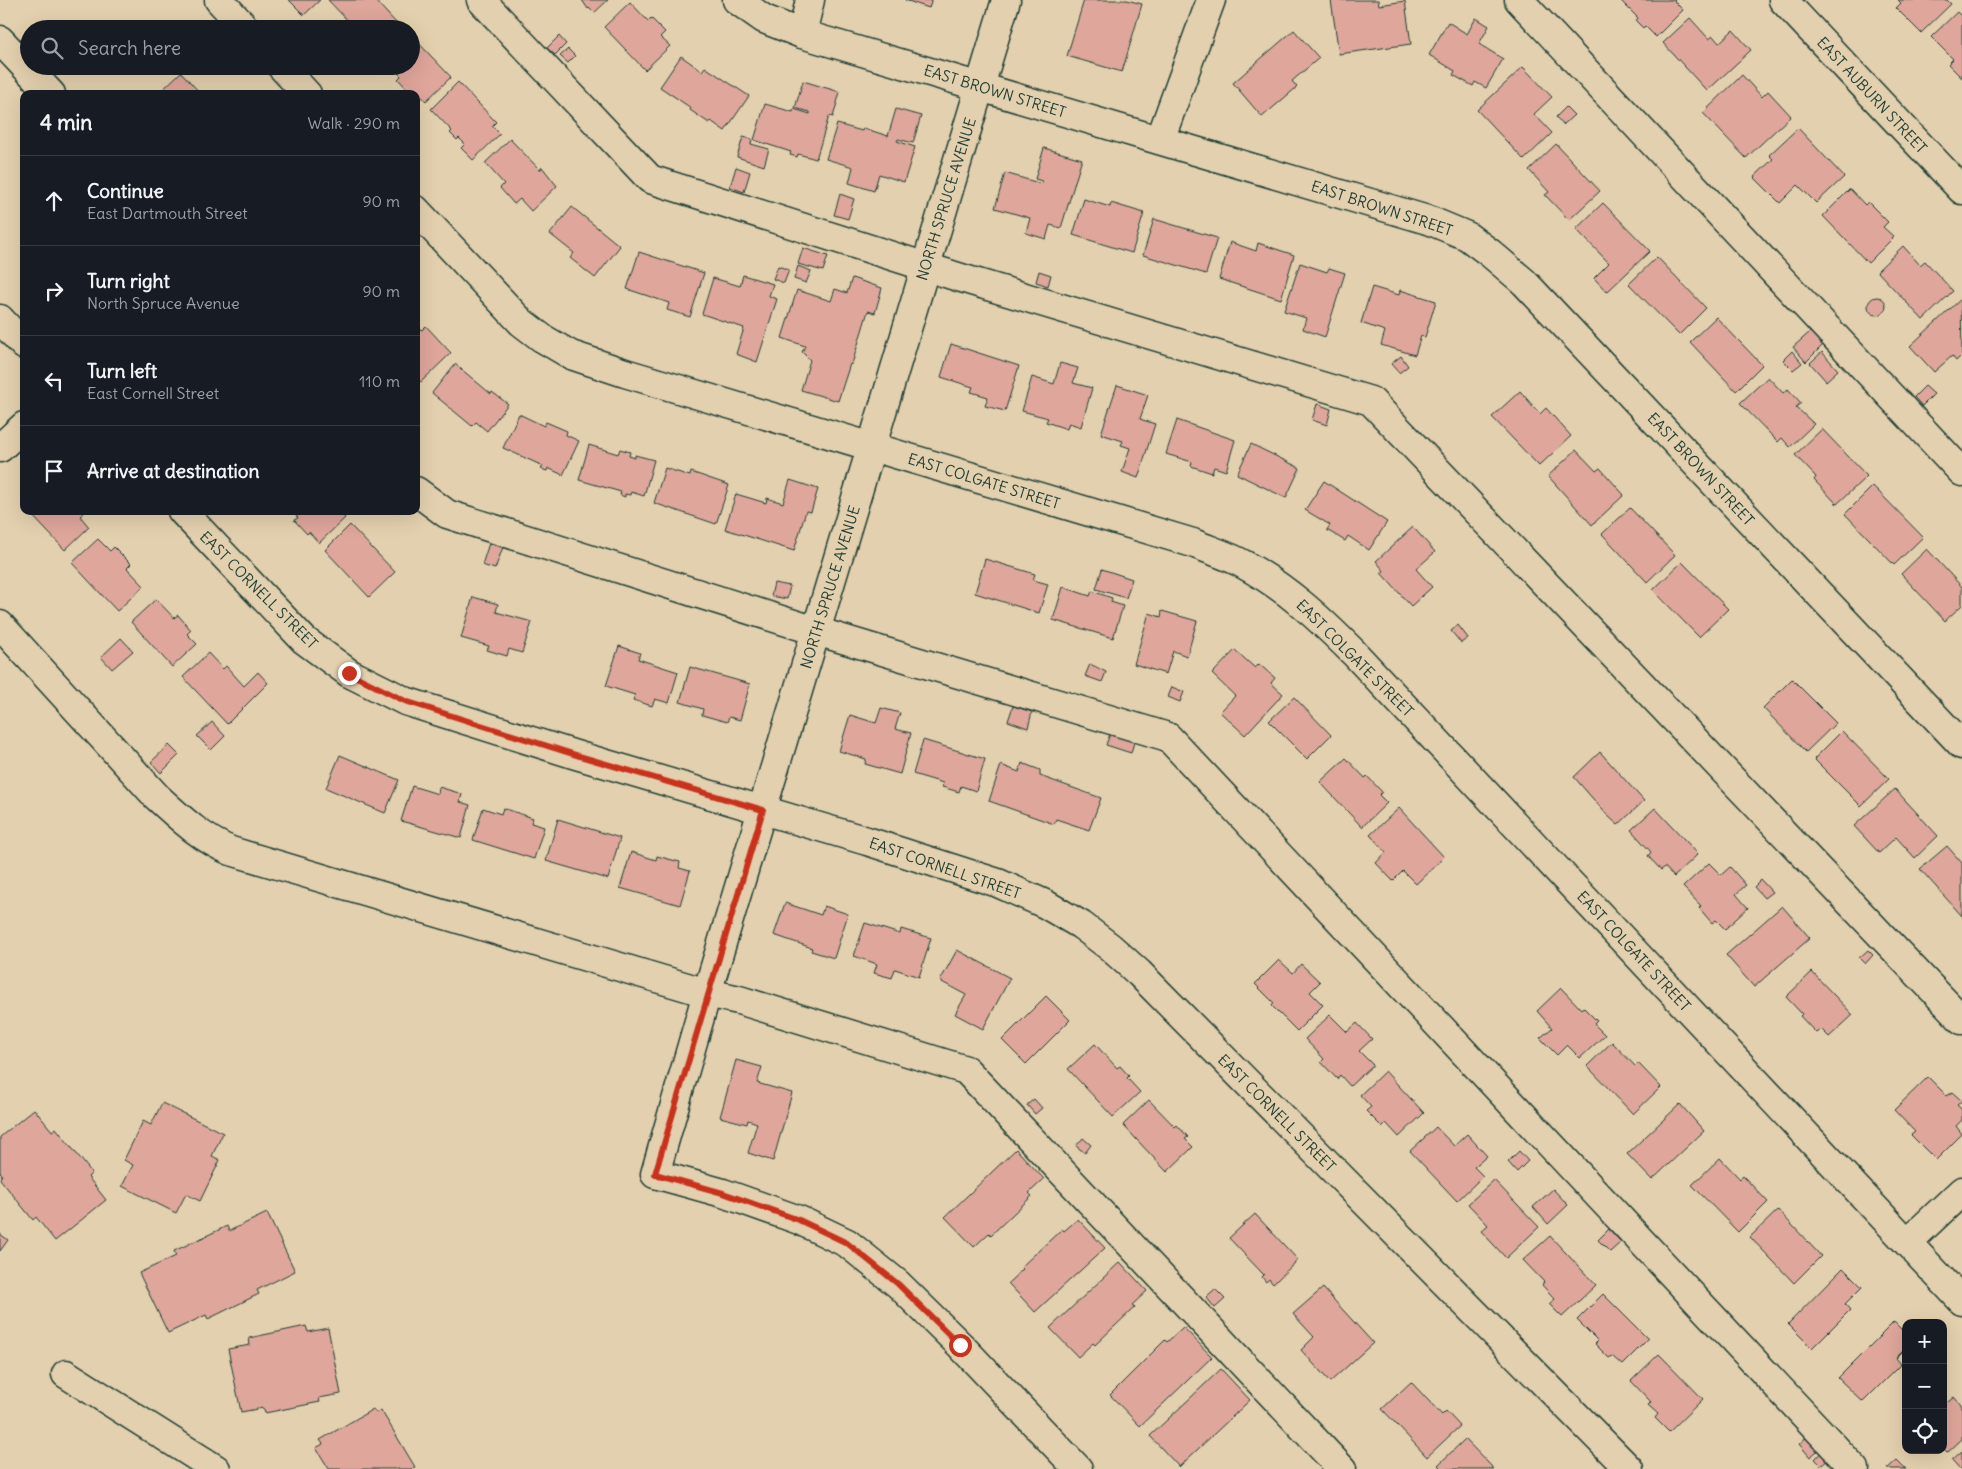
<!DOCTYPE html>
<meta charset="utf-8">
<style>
body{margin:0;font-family:Delius,sans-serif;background:#20242c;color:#f1f3f6}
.controls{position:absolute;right:15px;bottom:15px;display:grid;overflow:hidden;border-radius:10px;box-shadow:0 5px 20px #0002}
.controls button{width:45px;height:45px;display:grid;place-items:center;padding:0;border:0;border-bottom:1px solid #363941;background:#171b24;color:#f1f3f6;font:25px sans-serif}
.stop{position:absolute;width:15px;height:15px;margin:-11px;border:4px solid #c8321e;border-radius:50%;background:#fff}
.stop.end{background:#c8321e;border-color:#fff;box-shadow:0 1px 5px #0008}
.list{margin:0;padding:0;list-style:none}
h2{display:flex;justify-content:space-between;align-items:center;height:65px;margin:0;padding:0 20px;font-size:21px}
h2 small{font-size:16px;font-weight:400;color:#9ea1a6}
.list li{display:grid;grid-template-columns:32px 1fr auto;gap:15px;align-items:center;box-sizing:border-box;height:90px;padding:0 20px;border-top:1px solid #363941}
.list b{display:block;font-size:19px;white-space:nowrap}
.list p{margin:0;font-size:16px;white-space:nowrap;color:#9ea1a6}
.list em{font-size:16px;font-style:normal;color:#9ea1a6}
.icon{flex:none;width:28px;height:28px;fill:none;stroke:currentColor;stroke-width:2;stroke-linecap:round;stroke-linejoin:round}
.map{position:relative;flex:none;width:1962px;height:1469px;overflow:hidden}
.search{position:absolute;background:#171b24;box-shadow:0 5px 20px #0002;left:20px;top:20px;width:400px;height:55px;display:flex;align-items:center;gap:12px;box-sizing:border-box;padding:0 18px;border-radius:28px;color:#9ea1a6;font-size:19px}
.panel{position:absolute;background:#171b24;box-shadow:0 5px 20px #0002;left:20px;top:90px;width:400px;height:425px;border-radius:10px}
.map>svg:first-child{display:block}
</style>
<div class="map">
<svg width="1962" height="1469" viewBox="0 0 1962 1469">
<rect width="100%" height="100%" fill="#e3d0ae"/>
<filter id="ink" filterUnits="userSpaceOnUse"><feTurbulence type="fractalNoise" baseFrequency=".02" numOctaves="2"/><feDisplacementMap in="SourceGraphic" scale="10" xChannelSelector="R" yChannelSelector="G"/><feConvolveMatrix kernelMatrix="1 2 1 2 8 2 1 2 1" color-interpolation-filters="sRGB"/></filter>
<g filter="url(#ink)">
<g fill="#dfa69b" stroke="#1f3d34">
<path d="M289,0H320L304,15Z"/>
<path d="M328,0H375L396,23L390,29H349L345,25L349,22Z"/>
<path d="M582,0H608L594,13L589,8L588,9Z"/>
<path d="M905,0H932L929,8Z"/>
<path d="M1084,0H1127L1142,4L1122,72L1067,56Z"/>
<path d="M1331,0H1378L1379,5L1405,1L1411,44L1339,54Z"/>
<path d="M1620,0H1675L1674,1L1683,10L1656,37L1645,26L1643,28L1636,21L1638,18Z"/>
<path d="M1898,0H1947L1951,4L1921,33L1896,8L1901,3Z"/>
<path d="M630,2L648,21L651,18L665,32L660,37L670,46L645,70L604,27Z"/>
<path d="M1957,12L1962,17V78L1948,64L1953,59L1931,37Z"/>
<path d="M1476,18L1489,26L1479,44L1503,59L1486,88L1475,82L1473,86L1453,75L1455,71L1429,55L1448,22L1467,34Z"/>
<path d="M1690,18L1709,39L1713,36L1719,43L1733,30L1751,50L1707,91L1663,43Z"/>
<path d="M1294,30L1319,58L1292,81L1297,87L1262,117L1233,83Z"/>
<path d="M411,35L451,77L426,101L416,91L412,94L398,79L401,76L391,66H411Z"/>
<path d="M559,36L566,44L555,55L547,48Z"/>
<path d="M568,49L575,56L568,63L560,56Z"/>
<path d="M681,56L702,71L705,67L749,96L725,131L711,121L709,123L690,110L691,108L660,87Z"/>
<path d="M1523,67L1552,97L1534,114L1552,133L1524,160L1477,110Z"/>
<path d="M181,72L201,94H158Z"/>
<path d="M1742,75L1762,97L1768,91L1791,116L1746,158L1703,113Z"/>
<path d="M803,81L840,92L833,117L829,116L816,159L798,154L797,157L790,155L791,152L754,140L765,104L793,112L794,109L810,114V112L795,108Z"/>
<path d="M458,82L496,122L492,126L500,134L473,160L461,148L465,144L459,138L457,140L450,133L452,131L431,109Z"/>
<path d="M1566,107L1574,115L1563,125L1556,117Z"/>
<path d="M896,109L921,116L913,143L898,139L897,141L915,147L904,182L879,174L874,191L849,183L853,167L826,159L837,124L862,131L863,128L888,136Z"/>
<path d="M1798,128L1844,177L1816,203L1798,185L1780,203L1754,177L1773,159L1769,155Z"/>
<path d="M743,137L752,139L751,144L769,149L764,166L737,157Z"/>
<path d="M510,139L540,170L542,167L557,186L531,211L520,199L514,204L500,188L504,184L485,163Z"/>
<path d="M1556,144L1600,191L1569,220L1545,195L1549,192L1529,170Z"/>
<path d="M1044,148L1082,159L1061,228L1050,225L1046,239L1026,233L1030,218L995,208L1005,173L1042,184V181L1035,179Z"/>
<path d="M736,167L750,172L744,192L730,187Z"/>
<path d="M1850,189L1865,205L1868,202L1888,222L1883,227L1894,237L1868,263L1823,216Z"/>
<path d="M840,194L854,199L848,219L834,215Z"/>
<path d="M1084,199L1110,207L1111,203L1144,213L1132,253L1073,235Z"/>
<path d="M1603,203L1650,251L1607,292L1594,278L1609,263L1576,229Z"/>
<path d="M572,207L620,246L595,278L570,258L574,253L550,234Z"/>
<path d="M1154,219L1217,238L1206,274L1143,255Z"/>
<path d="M1230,242L1256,251L1258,243L1294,255L1281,299L1219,279Z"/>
<path d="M1903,246L1920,265L1925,261L1953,291L1923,320L1877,271Z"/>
<path d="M803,248L828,256L823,271L798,264Z"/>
<path d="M639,252L704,273L690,317L667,310L669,303L627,289Z"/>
<path d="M1657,257L1706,308L1679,335L1629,284Z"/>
<path d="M1300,263L1327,272L1329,268L1345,273L1325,337L1303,329L1306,318L1284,311Z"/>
<path d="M778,266L789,270L784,283L773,279Z"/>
<path d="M798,266L811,271L806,283L794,279Z"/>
<path d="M1039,271L1051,275L1048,286L1036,282Z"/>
<path d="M743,275L773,284L769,296L777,299L757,362L736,354L744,328L702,314L713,278L740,286Z"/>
<path d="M852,278L882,288L875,313L868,311L852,364H850L838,401L801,390L810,360L802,352L805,346L782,338L797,290L831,301L835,289L847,293Z"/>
<path d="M1372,287L1399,295L1400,290L1436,301L1425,337L1421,336L1415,355L1381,345L1385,331L1361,323Z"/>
<circle cx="1877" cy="306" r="9"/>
<path d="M1961,299L1962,355L1956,361L1952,356L1934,372L1910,346Z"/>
<path d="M1716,317L1762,365L1736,391L1690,342Z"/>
<path d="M416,324L422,330L426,326L451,353L421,382L416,378Z"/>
<path d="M1810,332L1823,345L1806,362L1793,347Z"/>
<path d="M951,344L1019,366L1005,411L985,406L988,397L971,392L973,387L941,377Z"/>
<path d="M1792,351L1802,363L1793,370L1783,360Z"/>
<path d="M1822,352L1838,370L1826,381L1810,363Z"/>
<path d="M1401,356L1408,366L1399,373L1391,364Z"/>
<path d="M1060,363L1078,368L1073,383L1092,388L1081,427L1069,423L1067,429L1046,422L1048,418L1022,411L1032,377L1054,384Z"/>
<path d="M455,364L491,394L492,392L508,404L487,431L476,422L472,426L432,393Z"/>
<path d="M1768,377L1783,393L1788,389L1801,403L1796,407L1814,424L1790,447L1782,438L1778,442L1740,403Z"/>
<path d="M1117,385L1148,395L1140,419L1155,424L1138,478L1122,472L1130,448L1121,445L1123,441L1101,434Z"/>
<path d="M1925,386L1934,394L1922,406L1914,397Z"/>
<path d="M1520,391L1540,414L1546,408L1571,436L1539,466L1492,417Z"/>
<path d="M1317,404L1331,409L1327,425L1312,420Z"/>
<path d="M519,414L544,426L546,422L567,431L566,435L579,441L563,475L548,468L547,471L541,469L543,466L503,448Z"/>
<path d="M1177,420L1235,440L1226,471L1214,467L1212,473L1191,466L1192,462L1166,454Z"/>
<path d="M1822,429L1867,476L1837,504L1814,480L1816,477L1795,455Z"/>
<path d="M1251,444L1300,468L1286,498L1237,474Z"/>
<path d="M589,445L618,454L620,449L630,452L629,456L635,458V455L654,460L644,496L631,492L630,495L625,494V497L620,495L621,492L579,480Z"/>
<path d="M1576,450L1596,471L1600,468L1624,495L1592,525L1548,476Z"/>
<path d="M665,468L690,476L691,472L729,485L716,524L654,503Z"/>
<path d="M790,480L818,489L811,512L806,511L794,551L725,529L736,494L766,503L767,498L783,503Z"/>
<path d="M1324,481L1387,522L1369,550L1348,536L1345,541L1327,530L1330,525L1305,510Z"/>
<path d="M1873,486L1923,537L1894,565L1845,514Z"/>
<path d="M1630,508L1675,555L1647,582L1602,534Z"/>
<path d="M28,511H80L83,514L80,516L89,527L65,550Z"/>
<path d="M292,511H339L345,518L319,543L309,532L307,534L294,520L298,518Z"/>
<path d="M350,525L395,572L369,597L325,550Z"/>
<path d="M1413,527L1435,552L1416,569L1432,587L1411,606L1381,573L1384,571L1376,561Z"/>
<path d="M98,539L110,551L114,547L131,564L127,568L144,586L117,611L72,563Z"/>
<path d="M489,543L503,547L495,569L482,565Z"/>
<path d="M1927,549L1962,587V605L1945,621L1901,574Z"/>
<path d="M985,559L1035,574L1033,580L1048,584L1039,613L975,593Z"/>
<path d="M1682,562L1728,609L1699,637L1653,590Z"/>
<path d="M1102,569L1132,579L1126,598L1096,589Z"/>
<path d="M774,583L790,586L787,599L771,596Z"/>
<path d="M1063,587L1090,596L1092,591L1112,598L1111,602L1123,606L1113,638L1053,620Z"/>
<path d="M473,597L498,604L496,612L532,622L522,653L509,649L507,656L487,650L489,646L461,638Z"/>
<path d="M156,599L174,618L178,615L191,630L187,634L197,644L172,667L131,622Z"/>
<path d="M1162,611L1197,621L1187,656L1173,651L1166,674L1134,664L1149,613L1161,617Z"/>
<path d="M1458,625L1468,638L1461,643L1451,631Z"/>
<path d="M121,638L133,651L112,669L101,657Z"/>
<path d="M619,646L640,653L638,659L678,672L669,703L655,699L652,706L633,700L635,695L606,686Z"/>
<path d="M1235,650L1255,668L1259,664L1275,678L1271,683L1283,694L1245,735L1220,712L1235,696L1212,674Z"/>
<path d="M208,653L223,669L226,666L244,686L258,672L268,683L227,724L183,677Z"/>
<path d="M1090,664L1106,672L1102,682L1085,676Z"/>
<path d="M690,667L750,684L740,720L729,717L727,722L702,715L703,709L680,702Z"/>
<path d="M1792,679L1836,723L1806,752L1763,708Z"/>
<path d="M1172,687L1184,692L1180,702L1168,697Z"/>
<path d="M1294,697L1331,735L1307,759L1269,721Z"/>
<path d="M1013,706L1032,712L1028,728L1008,721Z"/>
<path d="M881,708L900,713L895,729L911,733L900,774L865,764L866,759L839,751L850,715L876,723Z"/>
<path d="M212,722L225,736L211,750L197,736Z"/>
<path d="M1842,731L1889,779L1861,806L1814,759Z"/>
<path d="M1110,734L1134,742L1131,753L1106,745Z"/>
<path d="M923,740L985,759L976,791L961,786L959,792L942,787L943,783L913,774Z"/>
<path d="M169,745L179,755L161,773L151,762Z"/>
<path d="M1600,752L1644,801L1618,825L1607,815L1574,777Z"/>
<path d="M340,755L399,780L385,813L326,788Z"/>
<path d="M1346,758L1365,778L1367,776L1382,792L1379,795L1387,803L1362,827L1320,782Z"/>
<path d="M1022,763L1040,770V776L1101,798L1089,830L1056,819L1054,824L989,801L1001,765L1019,772Z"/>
<path d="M412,786L438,794L439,787L462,794L460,802L470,805L461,838L401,821Z"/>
<path d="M1895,789L1938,836L1915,858L1896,837L1879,853L1854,826Z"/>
<path d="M483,808L501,814L503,808L533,818L531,823L544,827L534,859L473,840Z"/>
<path d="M1399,808L1444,857L1416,884L1403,871L1393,881L1376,863L1386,852L1370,835Z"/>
<path d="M1655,808L1698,854L1674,877L1665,867L1661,870L1648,856L1651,852L1631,830Z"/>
<path d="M558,819L620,838L608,879L546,861Z"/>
<path d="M1947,846L1962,863V916L1920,869Z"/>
<path d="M631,852L656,860L657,856L680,862L679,868L690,871L680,905L620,888Z"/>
<path d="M1709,863L1721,875L1730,867L1746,885L1736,894L1748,908L1725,929L1716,920L1712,923L1699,908L1701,906L1683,887Z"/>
<path d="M1761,880L1772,892L1764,898L1754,887Z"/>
<path d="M785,903L821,915L824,906L848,914L834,958L811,951L812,948L774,935Z"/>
<path d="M1782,906L1810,938L1754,987L1726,955Z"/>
<path d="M865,923L900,934L901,929L931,938L919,977L895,969L892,978L874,973L877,964L854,956Z"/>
<path d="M957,950L1010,978L983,1029L955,1014L966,995L940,981Z"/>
<path d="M1868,950L1873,955L1865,964L1859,958Z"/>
<path d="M1279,960L1293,973L1301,964L1320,982L1310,992L1323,1005L1297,1031L1272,1006L1274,1003L1255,984Z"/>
<path d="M1812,972L1853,1015L1829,1037L1821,1029L1816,1033L1800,1016L1802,1014L1786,997Z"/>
<path d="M1561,988L1581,1009L1583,1007L1597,1021L1594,1024L1605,1035L1580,1058L1567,1045L1557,1055L1540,1038L1552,1028L1537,1011Z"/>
<path d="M1046,996L1070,1020L1026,1064L1002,1040Z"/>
<path d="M1330,1015L1347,1032L1357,1023L1372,1039L1359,1051L1373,1065L1350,1086L1340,1075L1337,1079L1321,1062L1324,1059L1305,1039Z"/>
<path d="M1612,1042L1635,1066L1638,1063L1661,1087L1633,1114L1587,1066Z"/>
<path d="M1095,1044L1117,1068L1120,1066L1129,1076L1127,1078L1140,1092L1113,1117L1068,1069Z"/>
<path d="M736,1060L762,1067L757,1083L792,1093L773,1161L748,1153L757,1123L748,1120L747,1124L720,1117Z"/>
<path d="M1385,1071L1424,1113L1399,1137L1386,1123L1382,1127L1366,1111L1371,1107L1360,1095Z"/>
<path d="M1928,1077L1947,1096L1952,1092L1962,1101L1957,1105L1962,1110V1120L1956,1126L1962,1134L1936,1160L1911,1135L1915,1132L1894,1110Z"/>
<path d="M1034,1099L1042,1108L1035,1114L1027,1105Z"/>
<path d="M1149,1100L1175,1127L1177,1125L1188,1137L1185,1139L1193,1147L1167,1172L1123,1125Z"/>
<path d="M162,1103L223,1133L212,1156L220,1160L200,1201L186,1194L176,1213L122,1186L133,1165L124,1160L143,1121L151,1125Z"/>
<path d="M1680,1104L1704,1131L1652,1180L1627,1154Z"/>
<path d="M34,1109L52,1131L56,1128L92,1173L88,1177L106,1200L55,1241L36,1217L33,1220L0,1179L2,1174L0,1172V1137Z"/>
<path d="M1436,1127L1454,1146L1467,1134L1487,1156L1474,1167L1483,1176L1457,1201L1410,1151Z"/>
<path d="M1083,1138L1091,1145L1085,1153L1076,1146Z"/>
<path d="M1016,1149L1044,1179L1029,1193L1032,1196L991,1235L989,1233L974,1247L945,1217Z"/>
<path d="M1519,1151L1528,1161L1517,1172L1508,1162Z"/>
<path d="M1720,1158L1740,1179L1743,1176L1768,1202L1738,1232L1692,1185Z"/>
<path d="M1494,1180L1539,1227L1506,1258L1481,1231L1488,1225L1468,1204Z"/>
<path d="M1553,1189L1568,1205L1548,1224L1533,1207Z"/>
<path d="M1778,1210L1821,1256L1794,1283L1750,1237Z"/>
<path d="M267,1213L295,1271L257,1290L259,1294L208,1319L206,1315L168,1333L139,1273L176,1256L174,1251L227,1226L229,1231Z"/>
<path d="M1255,1214L1298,1260L1273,1284L1269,1279L1266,1282L1262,1277L1264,1275L1229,1238Z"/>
<path d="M1078,1219L1105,1248L1035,1312L1008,1283L1023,1269L1021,1267L1062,1229L1064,1231Z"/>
<path d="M1609,1229L1621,1242L1610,1252L1598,1240Z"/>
<path d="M0,1234L8,1240L0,1251Z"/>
<path d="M1550,1236L1596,1285L1562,1317L1549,1304L1555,1299L1542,1285L1544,1282L1523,1260Z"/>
<path d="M1120,1262L1147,1291L1132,1305L1135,1307L1095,1345L1093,1343L1078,1357L1050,1328Z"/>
<path d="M1843,1268L1862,1287L1845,1304L1850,1310L1812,1348L1788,1324Z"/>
<path d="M1323,1288L1373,1343L1330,1382L1301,1350L1314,1337L1293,1314Z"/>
<path d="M1215,1289L1225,1299L1215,1308L1206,1297Z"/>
<path d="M1603,1294L1648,1339L1622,1365L1612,1356L1609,1358L1595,1344L1598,1341L1577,1320Z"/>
<path d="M1894,1322L1906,1334V1348L1896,1358L1901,1364L1863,1402L1838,1378Z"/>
<path d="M306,1326L308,1332L328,1328L341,1394L319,1398L320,1402L265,1413L263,1408L241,1412L228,1349L250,1345L249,1338Z"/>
<path d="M1183,1327L1212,1357L1140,1426L1110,1395L1165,1340L1167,1342Z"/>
<path d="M1659,1354L1703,1399L1669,1432L1655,1418L1658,1414L1648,1405L1651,1402L1631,1381Z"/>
<path d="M1221,1369L1250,1400L1179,1467L1150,1436Z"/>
<path d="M1411,1382L1442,1415L1446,1411L1460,1426L1427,1457L1382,1409Z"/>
<path d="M1943,1397L1948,1402L1954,1397L1962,1406V1439L1947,1453L1943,1449Z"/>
<path d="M373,1409L376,1413L381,1410L415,1467L411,1469H329L316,1448L323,1444L320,1440Z"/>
<path d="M1811,1433L1823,1446L1810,1457L1799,1444Z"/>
<path d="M1465,1439L1494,1469H1442L1438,1465Z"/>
<path d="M1824,1449L1831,1456L1821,1465L1815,1459Z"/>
<path d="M1962,1451V1469H1960L1952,1460Z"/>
<path d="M1897,1460L1906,1469H1887Z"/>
</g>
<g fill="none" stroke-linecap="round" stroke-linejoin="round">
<g stroke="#1f3d34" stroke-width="31">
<g id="minor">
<path d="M219,0L246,29"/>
<path d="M481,0L650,179L958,277L1371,401L1962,1020"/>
<path d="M737,0L764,19L802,34L1431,221L1467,236L1490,253L1524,282L1962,745"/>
<path d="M1006,0L707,993L655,1174L723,1193L799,1220L847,1243L898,1284L960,1345L1078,1469"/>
<path d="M1519,0L1962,472"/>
<path d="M1783,0L1962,190"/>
<path d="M802,34L810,0"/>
<path d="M0,40L51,94"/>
<path d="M281,66L307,94"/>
<path d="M1160,140L1211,0"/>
<path d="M416,210L521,322L542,338L571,355L625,373L1193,543C1209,550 1227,555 1243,564C1287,588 1319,618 1354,653L1962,1301"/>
<path d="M0,319L24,345"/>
<path d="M0,448L24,426"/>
<path d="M416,491L447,514L816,631L1168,737L1855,1469"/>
<path d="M182,511L304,640L349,673L405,701L576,755L867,841L998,883L1045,904L1081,925L1110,947L1139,973L1629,1469"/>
<path d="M0,625L157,797C180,818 202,839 231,851L707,993L739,1000L966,1070L1342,1469"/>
<path d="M1908,1242L1962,1191"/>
<path d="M66,1374L216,1469"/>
</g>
</g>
<use href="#minor" stroke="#e3d0ae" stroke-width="28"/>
</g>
</g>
<g fill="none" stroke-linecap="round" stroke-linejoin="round" filter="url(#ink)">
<path stroke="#c8321e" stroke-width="6" d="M349,673L405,701L576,755L763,810L655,1174L723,1193L799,1220L847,1243L898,1284L960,1345"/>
</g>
<g text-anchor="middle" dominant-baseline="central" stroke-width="4" stroke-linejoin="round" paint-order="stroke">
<g font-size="15" fill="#1f3d34" stroke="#e3d0ae">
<text transform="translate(995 91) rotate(17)">EAST BROWN STREET</text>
<text transform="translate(1872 95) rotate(47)">EAST AUBURN STREET</text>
<text transform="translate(946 199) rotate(-73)">NORTH SPRUCE AVENUE</text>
<text transform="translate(1382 208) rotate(18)">EAST BROWN STREET</text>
<text transform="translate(1701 469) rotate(47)">EAST BROWN STREET</text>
<text transform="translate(984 481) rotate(17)">EAST COLGATE STREET</text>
<text transform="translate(830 587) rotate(-73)">NORTH SPRUCE AVENUE</text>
<text transform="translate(259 590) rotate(45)">EAST CORNELL STREET</text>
<text transform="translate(1355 658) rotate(45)">EAST COLGATE STREET</text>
<text transform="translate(945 868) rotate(19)">EAST CORNELL STREET</text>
<text transform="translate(1634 951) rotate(47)">EAST COLGATE STREET</text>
<text transform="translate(1277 1113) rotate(45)">EAST CORNELL STREET</text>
</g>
</g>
</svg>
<div class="controls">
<button>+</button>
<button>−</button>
<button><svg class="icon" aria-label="locate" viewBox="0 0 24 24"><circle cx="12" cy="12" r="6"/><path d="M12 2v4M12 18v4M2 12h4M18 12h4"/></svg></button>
</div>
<div class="stop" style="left:960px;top:1345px"></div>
<div class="stop end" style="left:349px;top:673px"></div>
<div class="search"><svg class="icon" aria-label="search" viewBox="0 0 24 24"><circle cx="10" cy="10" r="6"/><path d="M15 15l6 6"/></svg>Search here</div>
<section class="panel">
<h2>4 min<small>Walk · 290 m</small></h2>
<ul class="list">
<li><svg class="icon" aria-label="ahead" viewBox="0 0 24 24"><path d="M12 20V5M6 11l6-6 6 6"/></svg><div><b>Continue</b><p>East Dartmouth Street</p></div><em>90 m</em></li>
<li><svg class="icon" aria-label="right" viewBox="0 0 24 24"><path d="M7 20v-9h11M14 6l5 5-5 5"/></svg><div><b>Turn right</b><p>North Spruce Avenue</p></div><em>90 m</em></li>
<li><svg class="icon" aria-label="left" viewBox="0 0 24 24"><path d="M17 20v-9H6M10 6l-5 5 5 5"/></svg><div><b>Turn left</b><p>East Cornell Street</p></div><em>110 m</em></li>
<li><svg class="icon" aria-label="arrive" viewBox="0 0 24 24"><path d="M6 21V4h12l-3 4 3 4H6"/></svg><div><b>Arrive at destination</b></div></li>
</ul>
</section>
</div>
